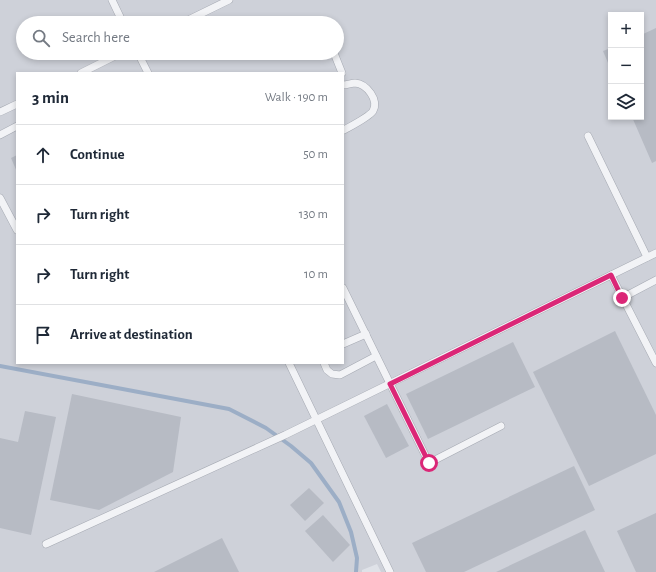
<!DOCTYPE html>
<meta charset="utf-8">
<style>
body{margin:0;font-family:"Alegreya Sans",sans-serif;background:#f2f2f3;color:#1f2937}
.controls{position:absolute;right:12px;top:12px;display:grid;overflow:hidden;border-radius:0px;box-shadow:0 2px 6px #0003}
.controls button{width:36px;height:36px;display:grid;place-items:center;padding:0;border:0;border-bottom:1px solid #e0e1e3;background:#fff;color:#1f2937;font:20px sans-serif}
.stop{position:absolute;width:12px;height:12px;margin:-9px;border:3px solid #db2777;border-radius:50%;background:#fff}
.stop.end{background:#db2777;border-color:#fff;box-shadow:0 1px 4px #0008}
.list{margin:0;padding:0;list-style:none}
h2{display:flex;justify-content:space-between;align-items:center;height:52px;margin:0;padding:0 16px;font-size:17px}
h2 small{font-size:13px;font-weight:400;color:#747a83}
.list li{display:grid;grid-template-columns:26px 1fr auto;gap:12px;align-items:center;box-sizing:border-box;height:60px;padding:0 16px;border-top:1px solid #e0e1e3}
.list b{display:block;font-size:15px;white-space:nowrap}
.list em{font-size:13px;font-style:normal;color:#747a83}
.icon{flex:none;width:22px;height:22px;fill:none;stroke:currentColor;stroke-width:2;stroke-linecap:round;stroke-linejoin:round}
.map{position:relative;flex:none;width:656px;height:572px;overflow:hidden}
.search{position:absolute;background:#fff;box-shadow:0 2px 6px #0003;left:16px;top:16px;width:328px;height:44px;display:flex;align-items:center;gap:10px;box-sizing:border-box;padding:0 14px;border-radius:22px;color:#747a83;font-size:15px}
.panel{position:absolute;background:#fff;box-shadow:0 2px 6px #0003;left:16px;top:72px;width:328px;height:292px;border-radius:0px}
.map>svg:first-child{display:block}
</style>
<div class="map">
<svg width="656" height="572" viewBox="0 0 656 572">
<rect width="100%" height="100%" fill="#dfe2e8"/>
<path fill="#ced1d9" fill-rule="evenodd" d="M0,0H656V572H381L377,564L362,570V572H0ZM611,15H641V117H611ZM23,23H337V53H23ZM17,73H343V363H17Z"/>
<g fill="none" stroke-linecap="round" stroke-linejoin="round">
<path stroke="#9caec6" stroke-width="4" d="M0,366L229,409L266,428L291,446L311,463L339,502L351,532L357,558L356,572"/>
</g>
<g fill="#b7bbc4">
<path d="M656,28V161L652,163L632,117H641V35Z"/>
<path d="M611,48V70L603,51Z"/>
<path d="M17,155V172L11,158Z"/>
<path d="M615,331L656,415V454L589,486L533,372Z"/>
<path d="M513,342L535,387L428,439L406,394Z"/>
<path d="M72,394L181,417L173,472L99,510L50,500Z"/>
<path d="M387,404L409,446L386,458L364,416Z"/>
<path d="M25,411L56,417L31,535L0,528V438L18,442Z"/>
<path d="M574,466L595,510L464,572H426L412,543Z"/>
<path d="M309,488L324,503L305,521L290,505Z"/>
<path d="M656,513V572H636L617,531Z"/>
<path d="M323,515L350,545L333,562L305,531Z"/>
<path d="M585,530L605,572H496Z"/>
<path d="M222,538L239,572H154Z"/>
</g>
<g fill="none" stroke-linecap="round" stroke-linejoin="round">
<g stroke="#a5a9b2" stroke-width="8">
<g id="lane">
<path d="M112,0L123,23"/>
<path d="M182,23L229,0"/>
<path d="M138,53L148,73"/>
<path d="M334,53L342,73"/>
<path d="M81,73L121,53"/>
<path d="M343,85C347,85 352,83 355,83C367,84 379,100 373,111C369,117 351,126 344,130"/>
<path d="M0,112L17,104"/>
<path d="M0,135L17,126"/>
<path d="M588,136L647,257"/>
<path d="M0,198L17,230"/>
<path d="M611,275L656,363"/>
<path d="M343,288L429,463L501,426"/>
<path d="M622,298L656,280"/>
<path d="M343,344L366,334"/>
<path d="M289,363L390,572"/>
<path d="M324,363L327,370L332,374L340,375L376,356"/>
<path d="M46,544L285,435L656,253"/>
</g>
</g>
<use href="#lane" stroke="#f2f3f6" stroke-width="7"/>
</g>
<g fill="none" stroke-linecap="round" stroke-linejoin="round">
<path stroke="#db2777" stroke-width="5" d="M429,463L390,384L611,275L622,298"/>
</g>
</svg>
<div class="controls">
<button>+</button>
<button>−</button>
<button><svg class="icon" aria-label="layers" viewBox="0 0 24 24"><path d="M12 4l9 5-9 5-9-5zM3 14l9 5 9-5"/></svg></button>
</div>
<div class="stop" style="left:429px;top:463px"></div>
<div class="stop end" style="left:622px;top:298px"></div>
<div class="search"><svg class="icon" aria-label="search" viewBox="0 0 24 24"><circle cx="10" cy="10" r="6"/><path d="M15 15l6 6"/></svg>Search here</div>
<section class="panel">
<h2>3 min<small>Walk · 190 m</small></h2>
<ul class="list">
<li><svg class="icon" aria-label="ahead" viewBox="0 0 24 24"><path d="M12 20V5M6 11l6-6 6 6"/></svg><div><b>Continue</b></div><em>50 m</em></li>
<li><svg class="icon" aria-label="right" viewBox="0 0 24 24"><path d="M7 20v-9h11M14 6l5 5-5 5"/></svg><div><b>Turn right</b></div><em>130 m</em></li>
<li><svg class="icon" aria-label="right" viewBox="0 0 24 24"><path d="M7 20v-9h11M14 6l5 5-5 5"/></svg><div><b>Turn right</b></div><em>10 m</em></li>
<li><svg class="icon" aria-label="arrive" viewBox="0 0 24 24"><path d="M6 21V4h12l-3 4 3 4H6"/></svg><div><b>Arrive at destination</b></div></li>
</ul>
</section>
</div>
